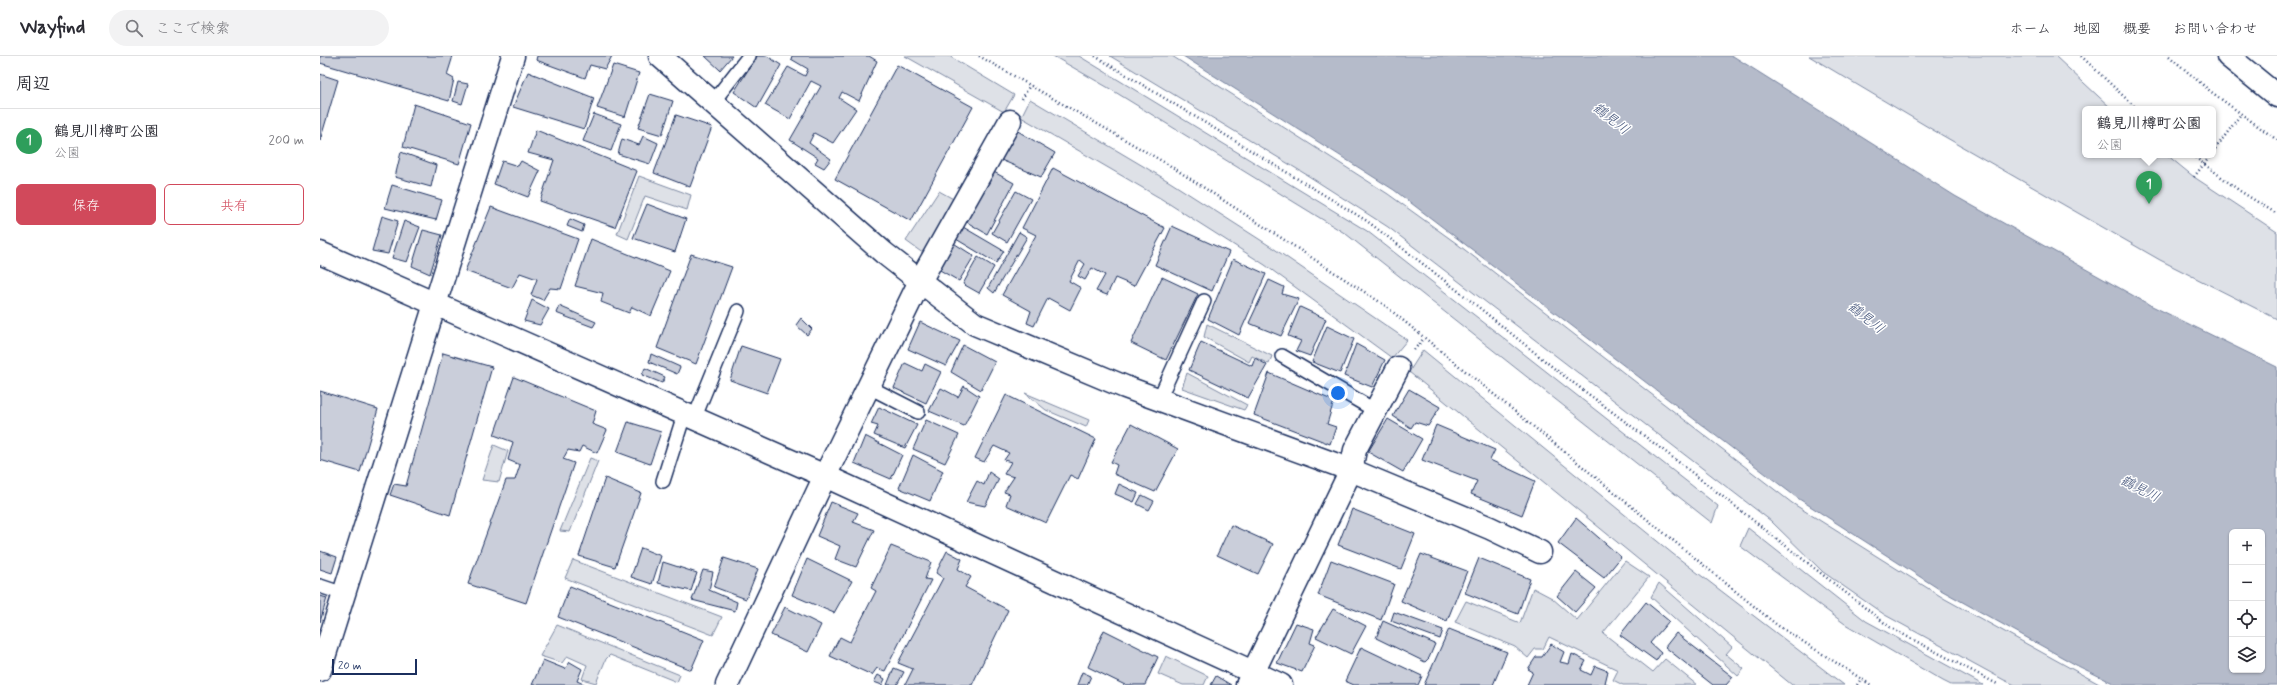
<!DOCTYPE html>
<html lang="ja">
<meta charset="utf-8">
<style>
body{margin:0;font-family:Mynerve,"Klee One",sans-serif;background:#f2f2f3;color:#2b2b33}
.controls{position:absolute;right:12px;bottom:12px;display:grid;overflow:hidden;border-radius:6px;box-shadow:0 1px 3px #0004}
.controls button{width:36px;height:36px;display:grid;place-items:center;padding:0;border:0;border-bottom:1px solid #e1e1e2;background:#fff;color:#2b2b33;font:20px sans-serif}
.scale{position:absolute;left:12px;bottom:10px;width:85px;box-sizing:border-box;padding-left:4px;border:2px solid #1b2f5e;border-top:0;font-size:11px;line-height:14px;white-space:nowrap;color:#1b2f5e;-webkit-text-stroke:3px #fff;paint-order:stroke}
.you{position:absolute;left:1018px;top:337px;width:14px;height:14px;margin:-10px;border:3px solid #fff;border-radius:50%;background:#1a73e8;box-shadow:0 0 0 6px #1a73e833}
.badge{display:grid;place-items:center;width:26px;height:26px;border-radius:50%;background:#d1495b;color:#fff;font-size:13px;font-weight:700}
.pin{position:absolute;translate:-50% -33px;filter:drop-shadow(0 1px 2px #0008)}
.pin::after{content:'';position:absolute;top:21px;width:14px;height:12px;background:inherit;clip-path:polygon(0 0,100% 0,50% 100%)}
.popup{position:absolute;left:1762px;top:50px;width:134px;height:52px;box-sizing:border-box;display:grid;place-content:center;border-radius:6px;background:#fff;filter:drop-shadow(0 1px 3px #0005);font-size:13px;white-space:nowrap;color:#7c7c81}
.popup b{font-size:15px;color:#2b2b33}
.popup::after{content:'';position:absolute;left:50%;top:100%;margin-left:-8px;border:8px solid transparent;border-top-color:#fff}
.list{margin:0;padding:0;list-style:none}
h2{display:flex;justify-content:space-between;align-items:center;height:52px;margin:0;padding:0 16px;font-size:17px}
h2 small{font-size:13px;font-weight:400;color:#7c7c81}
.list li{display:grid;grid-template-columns:26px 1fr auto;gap:12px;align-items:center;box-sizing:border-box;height:64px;padding:0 16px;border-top:1px solid #e1e1e2}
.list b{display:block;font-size:15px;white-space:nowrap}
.list p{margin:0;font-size:13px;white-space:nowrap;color:#7c7c81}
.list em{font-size:13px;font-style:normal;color:#7c7c81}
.actions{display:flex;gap:8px;padding:12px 16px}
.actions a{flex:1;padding:9px 0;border:1px solid #d1495b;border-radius:6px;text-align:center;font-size:14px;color:#d1495b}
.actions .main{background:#d1495b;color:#fff}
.icon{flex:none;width:22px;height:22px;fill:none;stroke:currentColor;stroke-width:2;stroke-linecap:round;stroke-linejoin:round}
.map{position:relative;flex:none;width:1957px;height:629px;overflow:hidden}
header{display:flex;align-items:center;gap:24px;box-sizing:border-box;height:56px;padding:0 20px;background:#fff;border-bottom:1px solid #e1e1e2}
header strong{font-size:19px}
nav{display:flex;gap:22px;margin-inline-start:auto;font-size:14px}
.search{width:280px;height:36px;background:#f2f2f3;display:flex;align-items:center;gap:10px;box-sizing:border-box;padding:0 14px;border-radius:22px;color:#7c7c81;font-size:15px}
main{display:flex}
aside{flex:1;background:#fff}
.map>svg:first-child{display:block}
</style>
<header>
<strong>Wayfind</strong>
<div class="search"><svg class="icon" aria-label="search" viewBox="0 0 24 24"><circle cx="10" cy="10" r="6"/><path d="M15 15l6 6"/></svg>ここで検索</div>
<nav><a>ホーム</a><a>地図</a><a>概要</a><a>お問い合わせ</a></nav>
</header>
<main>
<aside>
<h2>周辺<small></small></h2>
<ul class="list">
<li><span class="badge" style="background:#2e9e5b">1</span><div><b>鶴見川樽町公園</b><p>公園</p></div><em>200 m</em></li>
</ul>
<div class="actions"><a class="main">保存</a><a>共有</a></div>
</aside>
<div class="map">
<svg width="1957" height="629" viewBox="0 0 1957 629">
<rect width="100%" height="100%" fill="#fff"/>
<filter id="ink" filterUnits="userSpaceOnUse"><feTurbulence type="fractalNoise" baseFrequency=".025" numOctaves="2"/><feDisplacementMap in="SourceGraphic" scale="8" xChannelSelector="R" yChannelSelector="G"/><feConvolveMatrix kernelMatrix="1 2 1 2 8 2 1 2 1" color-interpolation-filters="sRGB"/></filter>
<g filter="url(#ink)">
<g fill="#dee1e7" stroke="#7c88a2">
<path d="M585,0H629L694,39L684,56Z"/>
<path d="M733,0H759L1047,175L1398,450L1392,467L1026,178L787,31Z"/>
<path d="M790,0H852L1068,138L1136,187L1472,447L1625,543L1781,629H1695L1684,624L1565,559L1503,516L1451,465L1068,171L987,119Z"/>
<path d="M1489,0H1735L1792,53H1765V99H1847L1874,121L1957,176V263L1840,204L1613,74Z"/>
<path d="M710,43L850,126L953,192L1087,284L1072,302L945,209L840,142L701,61Z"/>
<path d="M319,120L371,139L367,154L325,140L308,183L297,178Z"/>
<path d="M619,135L637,145L604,198L586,185Z"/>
<path d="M887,268L952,300L949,308L932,300L929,306L884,281Z"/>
<path d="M1103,294L1353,498L1524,629H1472L1089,316Z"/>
<path d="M867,317L927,349L924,354L862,332Z"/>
<path d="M705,337L769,364L766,371L726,354Z"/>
<path d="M174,389L188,395L179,426L162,424Z"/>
<path d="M270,402L278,405L250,476L240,475Z"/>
<path d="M1428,472L1546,565L1663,629H1631L1623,625L1525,568L1420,490Z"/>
<path d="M253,504L402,561L393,579L245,522Z"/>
<path d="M1305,505L1329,521L1283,577L1333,616L1345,603L1377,629H1303L1293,624L1298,614L1229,581L1223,593H1215L1208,602L1195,591L1135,566L1146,545L1200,567L1213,532L1232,542L1257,564Z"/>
<path d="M1339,527L1412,591L1406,598L1424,613L1418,620L1331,541Z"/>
<path d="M237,569L360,619L357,626L290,599L286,603L276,627L262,623L267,609L247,600L242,607L220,600Z"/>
<path d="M846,600L888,620L884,629H863L838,618Z"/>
</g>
<path fill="#b5bbca" stroke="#77839f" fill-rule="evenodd" d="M863,0H1413L1635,140L1830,249L1957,311V629H1797L1758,610L1619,533L1476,441L1074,134ZM1912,476H1942V614H1912Z"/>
<g fill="#caceda" stroke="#1b2f5e">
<path d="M0,0H133L127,19L134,23L129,45L0,7Z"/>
<path d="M217,0H292L285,13L270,9L265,22L216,4Z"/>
<path d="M385,0H412L400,14Z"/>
<path d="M437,0H447L461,9L437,52L414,36Z"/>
<path d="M472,0H549L557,5L539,45L522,36L519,42L536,53L513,87L494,77L489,87L511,103L504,112L495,107L498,102L470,84L501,30L491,25L470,63L445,49L468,11L485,20L488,13L471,3Z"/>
<path d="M293,9L319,17L305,61L277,52Z"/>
<path d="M577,9L653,51L591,165L515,123Z"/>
<path d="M208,16L274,42L264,73L193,51Z"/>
<path d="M0,18L18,24L0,85Z"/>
<path d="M138,26L148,28L142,48L133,45Z"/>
<path d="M330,38L353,45L342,79L318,72Z"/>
<path d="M94,48L151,67L139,108L83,91Z"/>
<path d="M274,58L301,68L291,95L263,85Z"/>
<path d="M356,59L392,71L370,131L334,117Z"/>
<path d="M216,74L317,115L295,171L220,145L234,104L208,97Z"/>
<path d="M696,74L735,97L721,121L681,104Z"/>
<path d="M323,80L338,87L330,108L298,98L302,83L319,89Z"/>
<path d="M81,96L116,109L111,131L75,121Z"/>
<path d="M182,105L198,110L201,105L220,115L208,141L174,128Z"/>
<path d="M733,112L845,172L814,230L795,222L787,239L776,235L785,219L772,212L765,224L758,220L765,208L760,204L749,225L761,232L750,254L728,242L714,270L707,267L711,255L682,239L716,179L702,172Z"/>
<path d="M672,115L694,127L667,178L645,165Z"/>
<path d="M72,129L122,144L116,164L65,152Z"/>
<path d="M696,135L711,143L687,186L672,177Z"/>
<path d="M327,148L366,163L355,196L313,182Z"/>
<path d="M171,151L258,183L241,233L230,232L223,244L211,239L217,223L200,217L192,232L145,215Z"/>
<path d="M62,160L78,165L68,198L52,195Z"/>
<path d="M250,163L264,169L262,176L247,170Z"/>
<path d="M84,165L100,171L87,206L72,202Z"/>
<path d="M852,170L909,196L892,235L835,209Z"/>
<path d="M643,171L684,195L676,207L636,183Z"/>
<path d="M103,174L122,179L110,218L92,210Z"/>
<path d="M699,176L707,181L674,237L668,232Z"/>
<path d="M271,183L350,215L331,260L312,251L309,257L281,246L283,237L255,230Z"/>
<path d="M632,186L654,200L639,225L618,213Z"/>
<path d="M371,198L412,211L376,308L337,292Z"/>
<path d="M658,201L674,211L659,237L643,228Z"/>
<path d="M913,203L946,218L919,279L888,263Z"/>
<path d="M842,221L878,238L846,304L811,287Z"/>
<path d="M949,224L964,231L962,238L979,243L961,280L929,267Z"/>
<path d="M212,244L229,253L220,269L204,265Z"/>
<path d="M239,250L276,266L273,271L236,257Z"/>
<path d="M980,251L1006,263L990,300L976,295L981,285L968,280Z"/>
<path d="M481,262L492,273L487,279L476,269Z"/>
<path d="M600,266L640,285L626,310L588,293Z"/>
<path d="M1007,270L1034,283L1020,317L992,306Z"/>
<path d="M881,286L932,310L935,302L947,309L928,342L869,314Z"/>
<path d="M1036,288L1065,304L1052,331L1024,320Z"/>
<path d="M643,289L675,306L661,334L631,316Z"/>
<path d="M421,290L460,303L447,337L410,324Z"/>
<path d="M123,297L172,311L130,459L70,439L74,428L86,430Z"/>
<path d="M331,298L360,311L357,318L329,306Z"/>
<path d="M585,307L602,315L605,308L621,316L606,347L574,332Z"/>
<path d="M325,312L345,321L342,327L322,319Z"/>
<path d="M949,317L1014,345L1007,368L1016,371L1010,388L934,359Z"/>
<path d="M194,321L276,355L272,368L287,374L277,397L262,390L259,396L248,394L243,403L254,407L206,547L148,528L186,424H195L200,409L188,404L193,386L174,379Z"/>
<path d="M644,330L659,340L644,370L609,355L621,332L638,341Z"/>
<path d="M1089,333L1120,351L1108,370L1095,366L1091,372L1073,360Z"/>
<path d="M0,335L58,353L40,416L0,404Z"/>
<path d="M686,339L776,383L758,423L750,419L726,467L686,449L690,438L684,436L694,421L684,418L691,406L684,404L689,397L674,390L664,406L655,402Z"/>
<path d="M559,351L597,369L585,392L554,379L558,370L551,368Z"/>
<path d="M1068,363L1102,383L1083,416L1048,396Z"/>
<path d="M606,364L639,379L625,407L593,393Z"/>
<path d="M308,366L341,376L330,408L297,396Z"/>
<path d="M811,368L858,393L835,436L794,418L797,409L791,406Z"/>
<path d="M1116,369L1175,394L1170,404L1215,425L1202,459L1151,438L1157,425L1102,404Z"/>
<path d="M545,380L582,399L571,423L534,407Z"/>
<path d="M593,399L623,415L610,445L579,432Z"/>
<path d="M669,416L679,423L665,450L646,446L657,425L664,429Z"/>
<path d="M285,422L321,437L295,511L259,500Z"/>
<path d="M799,428L818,437L814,446L795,438Z"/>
<path d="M822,439L834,445L829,454L817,448Z"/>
<path d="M511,446L538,457L533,466L554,474L536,511L515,503L520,490L497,480Z"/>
<path d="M1032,453L1095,478L1081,513L1018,489Z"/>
<path d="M1256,462L1301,501L1284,522L1238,487Z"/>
<path d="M911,469L953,488L938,518L897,499Z"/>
<path d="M571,490L611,506L605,523L611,524L565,615L557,612L552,619L510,600L520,581L530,586L556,535L551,532Z"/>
<path d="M321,492L341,500L332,528L311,521Z"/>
<path d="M0,495L17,501L12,517L0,513Z"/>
<path d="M627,495L642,503L638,513L651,521L645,531L688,554L652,629H585L593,613L578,607L623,522L616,517Z"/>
<path d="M1101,498L1147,515L1127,565L1081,545Z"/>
<path d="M404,502L438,513L426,543L394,531Z"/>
<path d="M1159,502L1210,523L1198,558L1145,537Z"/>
<path d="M487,503L532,525L514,557L472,539Z"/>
<path d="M1011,504L1074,528L1061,564L998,539Z"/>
<path d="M343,506L377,517L371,535L338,527Z"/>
<path d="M383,514L393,516L389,534L417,546L415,555L372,544Z"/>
<path d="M1256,516L1276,532L1255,556L1237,540Z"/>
<path d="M250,530L384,584L371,614L238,561Z"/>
<path d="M0,540L7,542L0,566Z"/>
<path d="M1326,546L1349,565L1330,587L1341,597L1336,605L1300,579Z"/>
<path d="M465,551L501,569L488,596L451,579Z"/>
<path d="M1013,553L1046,570L1031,598L996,581Z"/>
<path d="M1074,556L1123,574L1120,583L1071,565Z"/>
<path d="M1063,565L1115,588L1109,602L1105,606L1056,582Z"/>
<path d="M976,567L994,573L990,587L995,589L982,616L957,607Z"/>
<path d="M1129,573L1187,596L1173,629H1104Z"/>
<path d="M784,574L838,601L825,629H805L768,611Z"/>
<path d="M1356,577L1413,621L1406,629H1393L1345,591Z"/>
<path d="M1231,588L1244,596L1240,606L1249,608L1252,598L1266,605L1261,614L1271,619L1275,610L1288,615L1285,627L1288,629H1207L1213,616L1208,613L1216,601H1222Z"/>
<path d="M1041,591L1102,620L1098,629H1034L1025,625Z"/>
<path d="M223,604L245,613L250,606L262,613L257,625L266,629H212Z"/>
<path d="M574,612L584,616L577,629H567Z"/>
<path d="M762,616L771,620L767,629H757Z"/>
<path d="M558,619L565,623L562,629L554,626Z"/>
<path d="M896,620L911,629H891Z"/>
</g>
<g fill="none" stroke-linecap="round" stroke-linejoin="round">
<g stroke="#1b2f5e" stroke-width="16">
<g id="lane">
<path d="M393,46L429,0"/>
<path d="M962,300L1056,355"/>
<path d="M549,331L598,356"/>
<path d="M839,343L884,245"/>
<path d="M374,363L418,255"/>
<path d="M343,425L364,359"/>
<path d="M0,530L24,538"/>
</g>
</g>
<g stroke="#1b2f5e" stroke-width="25">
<g id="street">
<path d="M1908,0L1957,40"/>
<path d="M0,614L193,0"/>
<path d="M407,629L505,420L600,225L690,65"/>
<path d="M927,629L1031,414L1035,394L1078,312"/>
</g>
</g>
<g stroke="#1b2f5e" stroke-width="25">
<g id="secondary">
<path d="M340,0L564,197L655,268L805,331L1031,414L1170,472L1220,496"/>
<path d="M0,197L505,420L961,629"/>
</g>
</g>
<g stroke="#1b2f5e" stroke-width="2.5" stroke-dasharray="1 3" stroke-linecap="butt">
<path d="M659,0L849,109L1063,248L1457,569L1551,629"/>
<path d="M775,0L1047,165L1146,241L1235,313L1343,394L1571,572L1679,629"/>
<path d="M1761,0L1817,53"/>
<path d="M1849,0L1890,35L1957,84"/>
<path d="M702,43L710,29"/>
<path d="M1893,96L1921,58"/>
<path d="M1872,99L1920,135L1957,158"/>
<path d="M1874,121L1891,99"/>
<path d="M1094,294L1104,282"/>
<path d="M1537,629L1541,623"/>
</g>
<use href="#lane" stroke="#fff" stroke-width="13"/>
<use href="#street" stroke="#fff" stroke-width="22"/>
<use href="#secondary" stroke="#fff" stroke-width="22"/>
</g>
</g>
<g text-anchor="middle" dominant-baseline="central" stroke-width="3" stroke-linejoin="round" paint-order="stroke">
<g font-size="14" font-style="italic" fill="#49597e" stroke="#fff">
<text transform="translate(1291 63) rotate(38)">鶴見川</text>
<text transform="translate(1546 262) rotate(38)">鶴見川</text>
<text transform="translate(1820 433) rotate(27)">鶴見川</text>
</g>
</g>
</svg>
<div class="controls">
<button>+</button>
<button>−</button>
<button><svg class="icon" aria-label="locate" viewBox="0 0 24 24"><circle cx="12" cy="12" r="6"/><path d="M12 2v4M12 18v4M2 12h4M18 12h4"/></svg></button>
<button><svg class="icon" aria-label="layers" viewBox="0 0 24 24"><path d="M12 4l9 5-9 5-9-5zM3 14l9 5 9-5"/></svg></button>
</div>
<div class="scale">20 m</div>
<div class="you"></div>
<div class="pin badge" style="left:1829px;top:148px;background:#2e9e5b">1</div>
<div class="popup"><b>鶴見川樽町公園</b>公園</div>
</div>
</main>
